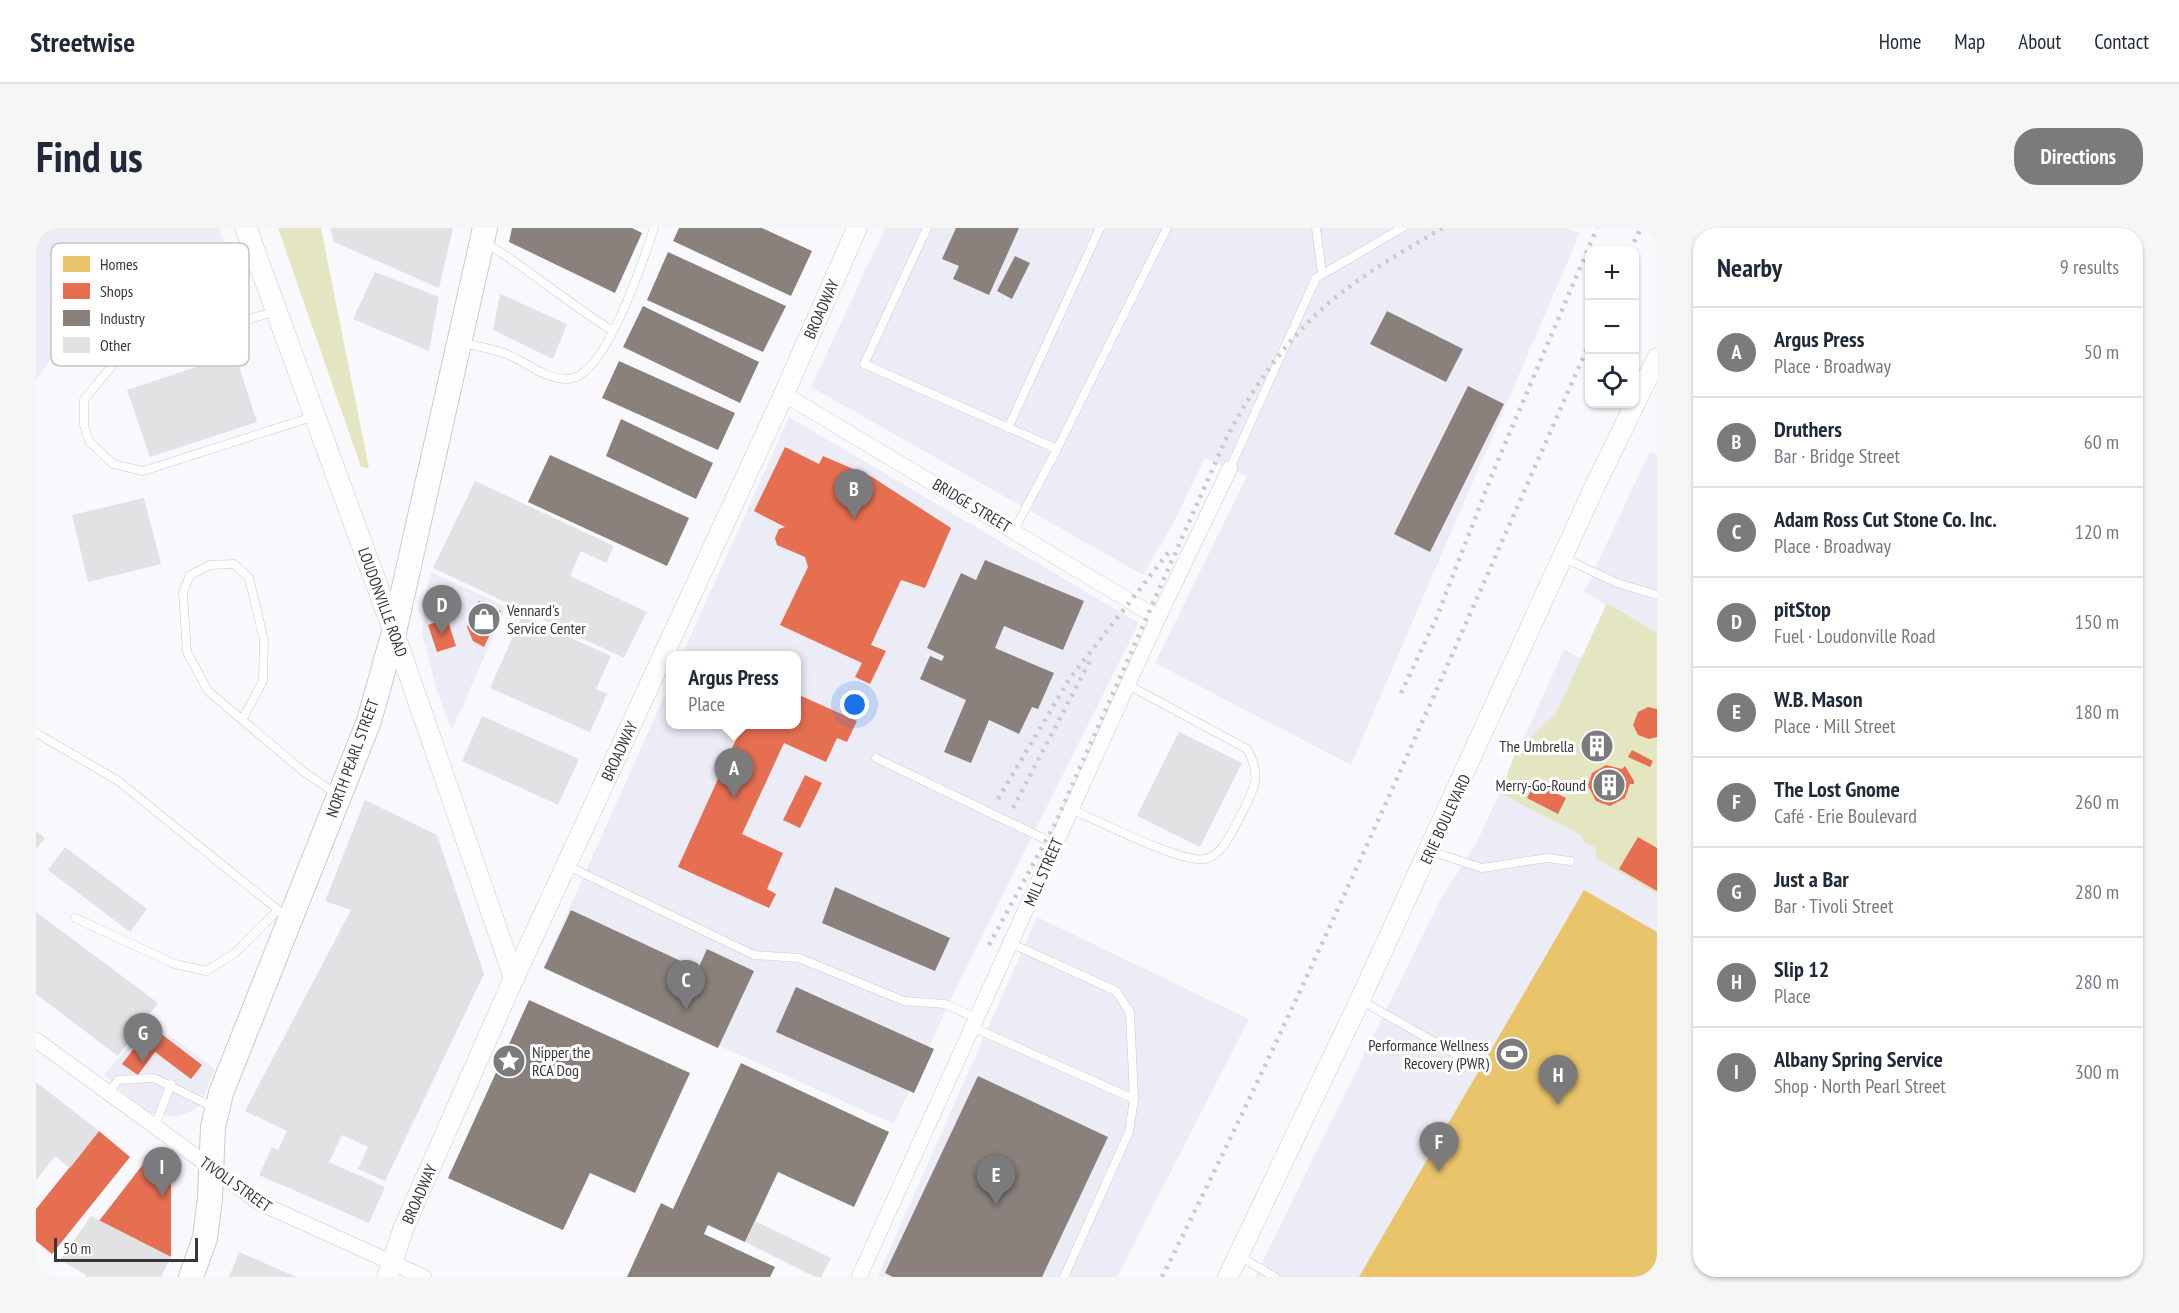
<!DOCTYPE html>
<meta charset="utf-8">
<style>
body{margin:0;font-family:"PT Sans Narrow",sans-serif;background:#f6f6f7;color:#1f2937}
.controls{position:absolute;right:18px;top:18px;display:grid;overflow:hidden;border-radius:12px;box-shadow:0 2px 4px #0004}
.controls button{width:54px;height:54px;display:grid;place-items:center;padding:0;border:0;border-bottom:2px solid #e0e1e3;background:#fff;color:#1f2937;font:30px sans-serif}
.scale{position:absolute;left:18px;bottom:15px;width:144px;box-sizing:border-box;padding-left:6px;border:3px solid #37373a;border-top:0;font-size:16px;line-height:21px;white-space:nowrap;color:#37373a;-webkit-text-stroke:4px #fff;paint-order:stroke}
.you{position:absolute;left:819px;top:477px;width:21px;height:21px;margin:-15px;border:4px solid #fff;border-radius:50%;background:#1a73e8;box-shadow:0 0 0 9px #1a73e833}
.badge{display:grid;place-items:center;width:39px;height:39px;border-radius:50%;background:#7b7b7e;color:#fff;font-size:20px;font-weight:700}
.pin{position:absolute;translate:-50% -50px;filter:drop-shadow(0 2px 3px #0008)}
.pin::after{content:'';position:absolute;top:32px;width:21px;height:18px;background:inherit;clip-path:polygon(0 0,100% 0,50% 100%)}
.popup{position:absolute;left:630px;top:423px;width:135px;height:78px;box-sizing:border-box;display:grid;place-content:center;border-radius:12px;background:#fff;filter:drop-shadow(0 2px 4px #0005);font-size:20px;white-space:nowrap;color:#747a83}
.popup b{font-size:22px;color:#1f2937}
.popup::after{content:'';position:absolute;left:50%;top:100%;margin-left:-12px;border:12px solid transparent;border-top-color:#fff}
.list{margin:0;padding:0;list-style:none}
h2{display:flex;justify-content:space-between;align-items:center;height:78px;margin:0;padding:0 24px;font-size:26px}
h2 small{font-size:20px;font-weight:400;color:#747a83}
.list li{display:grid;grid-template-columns:39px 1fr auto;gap:18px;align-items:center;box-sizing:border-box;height:90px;padding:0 24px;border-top:2px solid #e0e1e3}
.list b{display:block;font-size:22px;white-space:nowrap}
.list p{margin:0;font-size:20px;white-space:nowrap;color:#747a83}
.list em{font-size:20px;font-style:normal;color:#747a83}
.icon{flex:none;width:33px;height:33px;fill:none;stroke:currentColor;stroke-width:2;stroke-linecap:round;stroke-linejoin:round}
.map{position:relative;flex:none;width:1621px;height:1049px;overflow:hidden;border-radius:24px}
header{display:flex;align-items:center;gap:36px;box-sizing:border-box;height:84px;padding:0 30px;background:#fff;border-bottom:2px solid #e0e1e3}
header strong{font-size:28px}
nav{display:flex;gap:33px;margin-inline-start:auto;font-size:21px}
.intro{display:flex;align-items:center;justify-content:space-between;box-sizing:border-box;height:144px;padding:0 36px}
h1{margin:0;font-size:42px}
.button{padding:15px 27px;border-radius:24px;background:#7b7b7e;color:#fff;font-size:21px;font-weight:700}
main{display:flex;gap:36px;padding:0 36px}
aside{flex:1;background:#fff;border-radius:24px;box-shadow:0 2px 4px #0004}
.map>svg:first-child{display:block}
</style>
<header>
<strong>Streetwise</strong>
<nav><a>Home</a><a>Map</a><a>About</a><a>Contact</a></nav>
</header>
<div class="intro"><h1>Find us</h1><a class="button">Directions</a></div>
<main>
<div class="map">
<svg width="1621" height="1049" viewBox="0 0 1621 1049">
<rect width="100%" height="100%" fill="#f9f9fd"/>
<g fill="#ececf6">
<path d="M0,0H183L193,28L60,68L0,152Z"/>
<path d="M849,0H1529L1544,5L1315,537L1119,435L1211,248L1169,230L1138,294L1107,347L775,159Z"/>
<path d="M753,189L1103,395L921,758L858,896L507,739L635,453V496H761V428L646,427Z"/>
<path d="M1614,223L1621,227V405L1548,364Z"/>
<path d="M395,344L470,379L416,502L401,463L386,406L390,362Z"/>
<path d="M1528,421L1621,472V1049H1219L1404,672L1442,612Z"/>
<path d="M1001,689L1213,791L1081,1049H846L842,1048Z"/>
<path d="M114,793L179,841L164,877L154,884L139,889L109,884L68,847Z"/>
</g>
<g fill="#e4e6c1">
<path d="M242,0H285L333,240L325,239Z"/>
<path d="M1571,375L1621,405V666L1560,630V620L1548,614L1545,607L1464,565L1480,523L1520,485Z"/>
</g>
<path fill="#e9c46a" d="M1548,662L1621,704V1049H1323Z"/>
<g fill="#e76f51">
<path d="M749,219L783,236L787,228L836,249L915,300L889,360L865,352L835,417L850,423L834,456L819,449L826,435L744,397L772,339L769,329L741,317L739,310L743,301L749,299L718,283Z"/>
<path d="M443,373L465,383L448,419L437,413L431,399Z"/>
<path d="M411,390L420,418L401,424L392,397Z"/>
<path d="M761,466L821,493L811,514L801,510L790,534L748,515L706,606L747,625L731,661L740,666L733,680L642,639L707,496H761Z"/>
<path d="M1612,479L1621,481V509L1613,511L1602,507L1597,497L1602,484Z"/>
<path d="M1555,504L1564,505L1572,515L1578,517L1575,529L1568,527L1555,531L1547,527L1544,515L1547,509Z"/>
<path d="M1596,522L1617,533L1614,539L1592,529Z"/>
<path d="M1570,537L1586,541L1589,538L1598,553V556H1594L1589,570L1574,578L1560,573L1552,558L1556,545Z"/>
<path d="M769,547L786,555L764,600L747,592Z"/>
<path d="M1499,555L1530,570L1522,586L1491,570Z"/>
<path d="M1602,609L1621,620V663L1583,641Z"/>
<path d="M115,798L166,837L155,851L119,824L102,847L86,836Z"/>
<path d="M63,903L94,929L16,1026L0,1013V981Z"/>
<path d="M108,935L135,955V1029L63,993Z"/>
</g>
<g fill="#8a817c">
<path d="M476,0H596L606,5L579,65L473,14Z"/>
<path d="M643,0H726L776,23L755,68L637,13Z"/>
<path d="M920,0H983L953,67L917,51L923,38L906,31Z"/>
<path d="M632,24L750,78L727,124L611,72Z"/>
<path d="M979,28L994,35L976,71L961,63Z"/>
<path d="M607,78L723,134L704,175L587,119Z"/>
<path d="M1351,83L1427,121L1410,154L1334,116Z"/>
<path d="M583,133L699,185L682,222L566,170Z"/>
<path d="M1432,158L1468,176L1394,324L1358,306Z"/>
<path d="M585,191L677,235L660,271L570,228Z"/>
<path d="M514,227L653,290L631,338L492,274Z"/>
<path d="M949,332L1048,373L1027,422L968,398L959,420L1018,445L1002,481L996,479L983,506L953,492L935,535L908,524L930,472L884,451L894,428L906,433L908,428L891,420L925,345L940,352Z"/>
<path d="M799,659L914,710L899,743L786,695Z"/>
<path d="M535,682L662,741L671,721L718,743L682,820L508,740Z"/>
<path d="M760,759L898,821L878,865L740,804Z"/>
<path d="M493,772L654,845L599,965L554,945L527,1002L412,950Z"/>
<path d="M705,835L853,904L818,979L742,944L709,1014L672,997L668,1006L739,1039L734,1049H591L625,975L637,981Z"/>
<path d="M942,848L1072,909L1006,1049H857L849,1045Z"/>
</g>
<g fill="#e2e1e3">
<path d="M294,0H417L403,60L298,14Z"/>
<path d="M339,44L403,69L393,123L317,91Z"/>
<path d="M464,66L531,96L517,131L457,102Z"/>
<path d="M199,126L221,194L114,229L91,162Z"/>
<path d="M439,253L578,318L570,335L545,323L534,348L611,384L588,430L397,340Z"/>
<path d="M108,270L125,336L52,354L36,287Z"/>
<path d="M486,388L575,428L560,461L571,466L554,504L454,460Z"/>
<path d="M446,488L543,531L522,577L426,533Z"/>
<path d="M1143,504L1206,535L1164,619L1101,588Z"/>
<path d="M329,572L401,607L448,746L349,953L322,941L332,919L306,907L293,934L349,959L333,995L223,947L236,919L242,922L251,903L209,883L315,682L289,673Z"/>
<path d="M0,603L9,610L0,622Z"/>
<path d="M29,619L111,681L94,704L12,642Z"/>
<path d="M0,684L122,775L82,828L0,766Z"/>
<path d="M0,854L63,903L34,940L19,928L0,952Z"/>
<path d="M55,988L135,1029L125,1049H49L50,1047L24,1032Z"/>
<path d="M719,993L795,1030L785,1049H779L709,1014Z"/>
<path d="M203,1024L260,1049H193Z"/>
</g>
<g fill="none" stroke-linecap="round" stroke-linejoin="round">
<g stroke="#cacace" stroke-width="9">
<g id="service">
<path d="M891,0L828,136L1021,221"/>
<path d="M1280,0L1286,46"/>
<path d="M0,3L9,0"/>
<path d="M450,15C494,42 533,76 577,103"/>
<path d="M239,83L79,134L48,172V197L53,213L77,236L107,243L276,189"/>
<path d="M427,115C441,118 455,121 468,125C489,133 508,151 531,151C569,152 608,30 618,0"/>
<path d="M972,200L1064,0"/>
<path d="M1194,240L1280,50L1366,0"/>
<path d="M978,302L1021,221L1131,0"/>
<path d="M1528,330L1581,355L1621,367"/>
<path d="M206,492L227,453L228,412L213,350L198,336L174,337L154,347L147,365L151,424L172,463L268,544L299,565"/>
<path d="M0,505L81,552L251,689"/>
<path d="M840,530L1019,616"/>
<path d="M1035,581C1060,592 1147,636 1169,631C1189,626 1197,600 1206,585C1219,559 1226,548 1211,521L1092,457"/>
<path d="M1394,623L1446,640L1511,630L1534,633"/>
<path d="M532,638L718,727L763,730L868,773L909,776L940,790"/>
<path d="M39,690L139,736L170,743L199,725L242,682"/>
<path d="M974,715L1080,763L1094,784L1098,871L1093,904L1028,1049"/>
<path d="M1324,772L1427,830"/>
<path d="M936,799L1098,871"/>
<path d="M73,865L82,852L118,850L177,879"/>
<path d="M119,898L135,856"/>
<path d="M1203,1028L1239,1049"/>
</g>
</g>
<g stroke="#cacace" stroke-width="16">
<g id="minor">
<path d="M748,166L1122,390"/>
<path d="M0,812L224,975L388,1049"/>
<path d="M823,1049L1122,390L1194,240"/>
</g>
</g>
<g stroke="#cacace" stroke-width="21">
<g id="tertiary">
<path d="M358,404L478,750"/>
<path d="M351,1049L368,999L478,750L748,166L821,0"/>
<path d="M1192,1049L1324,772L1558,260L1621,130"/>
</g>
</g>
<g stroke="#cacace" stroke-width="22">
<path id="secondary" d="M210,0L358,404"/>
</g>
<g stroke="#cacace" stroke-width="26">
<path id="primary" d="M155,1049L169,1010L174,970L177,899L185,865L333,493L358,404L449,0"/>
</g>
<use href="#service" stroke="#fefeff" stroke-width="8"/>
<use href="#minor" stroke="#fefeff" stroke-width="15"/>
<use href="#tertiary" stroke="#fefeff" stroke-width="20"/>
<use href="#secondary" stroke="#fefeff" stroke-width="21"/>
<use href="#primary" stroke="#fefeff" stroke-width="24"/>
<g stroke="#cacacc" stroke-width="4.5" stroke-dasharray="3 6" stroke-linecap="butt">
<path d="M1594,22L1605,0"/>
<path d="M1365,465L1400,391L1457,244L1561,0"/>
<path d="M962,571L1034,450L1136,320"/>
<path d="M977,580L1056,429"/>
<path d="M953,717L1019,596L1189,213C1218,156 1257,101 1309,62C1339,39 1373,20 1406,0"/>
<path d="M1126,1049C1280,743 1415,428 1554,114"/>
</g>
</g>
<defs>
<g id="shop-disc" transform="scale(1.725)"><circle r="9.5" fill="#7b7b7e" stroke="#fff"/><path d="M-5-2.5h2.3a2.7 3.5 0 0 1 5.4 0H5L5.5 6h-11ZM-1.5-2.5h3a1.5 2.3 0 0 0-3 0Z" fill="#fff"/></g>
<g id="building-disc" transform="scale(1.725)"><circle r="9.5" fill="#7b7b7e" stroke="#fff"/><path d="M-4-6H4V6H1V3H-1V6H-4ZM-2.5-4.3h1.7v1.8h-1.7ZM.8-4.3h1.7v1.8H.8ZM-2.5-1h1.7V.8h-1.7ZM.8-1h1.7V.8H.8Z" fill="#fff"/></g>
<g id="stadium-disc" transform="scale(1.725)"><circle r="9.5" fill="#7b7b7e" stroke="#fff"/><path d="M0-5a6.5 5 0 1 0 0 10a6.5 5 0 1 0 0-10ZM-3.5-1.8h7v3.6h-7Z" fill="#fff"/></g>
<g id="sight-disc" transform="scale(1.725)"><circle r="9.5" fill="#7b7b7e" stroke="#fff"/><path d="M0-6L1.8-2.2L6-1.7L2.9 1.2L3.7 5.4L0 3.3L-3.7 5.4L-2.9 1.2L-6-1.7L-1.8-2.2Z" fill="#fff"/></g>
</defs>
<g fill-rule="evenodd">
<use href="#shop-disc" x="448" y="391"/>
<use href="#building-disc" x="1561" y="518"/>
<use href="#building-disc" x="1573" y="557"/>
<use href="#stadium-disc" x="1476" y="826"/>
<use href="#sight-disc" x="473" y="833"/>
</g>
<g text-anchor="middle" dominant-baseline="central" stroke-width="6" stroke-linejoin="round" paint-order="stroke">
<g font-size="16" fill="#37373a" stroke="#fff">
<text transform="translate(785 81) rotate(-66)">BROADWAY</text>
<text transform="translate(936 277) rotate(31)">BRIDGE STREET</text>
<text transform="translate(347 374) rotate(70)">LOUDONVILLE ROAD</text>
<text transform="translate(583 523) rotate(-65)">BROADWAY</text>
<text transform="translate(316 530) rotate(-70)">NORTH PEARL STREET</text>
<text transform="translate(1409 591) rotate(-65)">ERIE BOULEVARD</text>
<text transform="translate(1007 644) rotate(-66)">MILL STREET</text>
<text transform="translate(200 956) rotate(35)">TIVOLI STREET</text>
<text transform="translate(383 966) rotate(-66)">BROADWAY</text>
</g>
<g font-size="16" fill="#37373a" stroke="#fff" text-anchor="end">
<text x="471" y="382" text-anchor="start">Vennard's<tspan x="471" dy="18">Service Center</tspan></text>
<text x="1538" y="518">The Umbrella</text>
<text x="1550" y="557">Merry-Go-Round</text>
<text x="1453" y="817">Performance Wellness<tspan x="1453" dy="18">Recovery (PWR)</tspan></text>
<text x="496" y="824" text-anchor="start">Nipper the<tspan x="496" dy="18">RCA Dog</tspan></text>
</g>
</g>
<rect x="15" y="15" width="198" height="123" rx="9" fill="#fff" stroke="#c3c3c4" stroke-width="1.5"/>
<rect x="27" y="28" width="27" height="16" fill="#e9c46a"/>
<rect x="27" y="55" width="27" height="16" fill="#e76f51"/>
<rect x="27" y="82" width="27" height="16" fill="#8a817c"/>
<rect x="27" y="109" width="27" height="16" fill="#e2e1e3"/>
<g font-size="16" fill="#37373a">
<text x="64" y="42">Homes</text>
<text x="64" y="69">Shops</text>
<text x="64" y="96">Industry</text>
<text x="64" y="123">Other</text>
</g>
</svg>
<div class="controls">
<button>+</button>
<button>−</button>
<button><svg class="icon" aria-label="locate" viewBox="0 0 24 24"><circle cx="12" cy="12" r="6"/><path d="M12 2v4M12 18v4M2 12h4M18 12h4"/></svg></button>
</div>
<div class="scale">50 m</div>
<div class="you"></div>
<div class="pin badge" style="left:698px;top:570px">A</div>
<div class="popup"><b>Argus Press</b>Place</div>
<div class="pin badge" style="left:818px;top:291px">B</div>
<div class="pin badge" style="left:650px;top:782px">C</div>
<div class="pin badge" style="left:406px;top:407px">D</div>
<div class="pin badge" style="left:960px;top:977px">E</div>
<div class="pin badge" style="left:1403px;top:944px">F</div>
<div class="pin badge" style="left:107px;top:835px">G</div>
<div class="pin badge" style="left:1522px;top:877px">H</div>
<div class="pin badge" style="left:126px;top:969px">I</div>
</div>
<aside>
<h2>Nearby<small>9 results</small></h2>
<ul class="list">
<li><span class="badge">A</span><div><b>Argus Press</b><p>Place · Broadway</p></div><em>50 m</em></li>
<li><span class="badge">B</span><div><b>Druthers</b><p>Bar · Bridge Street</p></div><em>60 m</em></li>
<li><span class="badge">C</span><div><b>Adam Ross Cut Stone Co. Inc.</b><p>Place · Broadway</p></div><em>120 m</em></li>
<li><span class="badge">D</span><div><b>pitStop</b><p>Fuel · Loudonville Road</p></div><em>150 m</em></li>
<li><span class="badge">E</span><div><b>W.B. Mason</b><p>Place · Mill Street</p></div><em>180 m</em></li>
<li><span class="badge">F</span><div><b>The Lost Gnome</b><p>Café · Erie Boulevard</p></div><em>260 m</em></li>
<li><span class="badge">G</span><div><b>Just a Bar</b><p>Bar · Tivoli Street</p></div><em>280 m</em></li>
<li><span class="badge">H</span><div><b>Slip 12</b><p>Place</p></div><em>280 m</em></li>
<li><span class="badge">I</span><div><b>Albany Spring Service</b><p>Shop · North Pearl Street</p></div><em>300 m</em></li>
</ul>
</aside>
</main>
